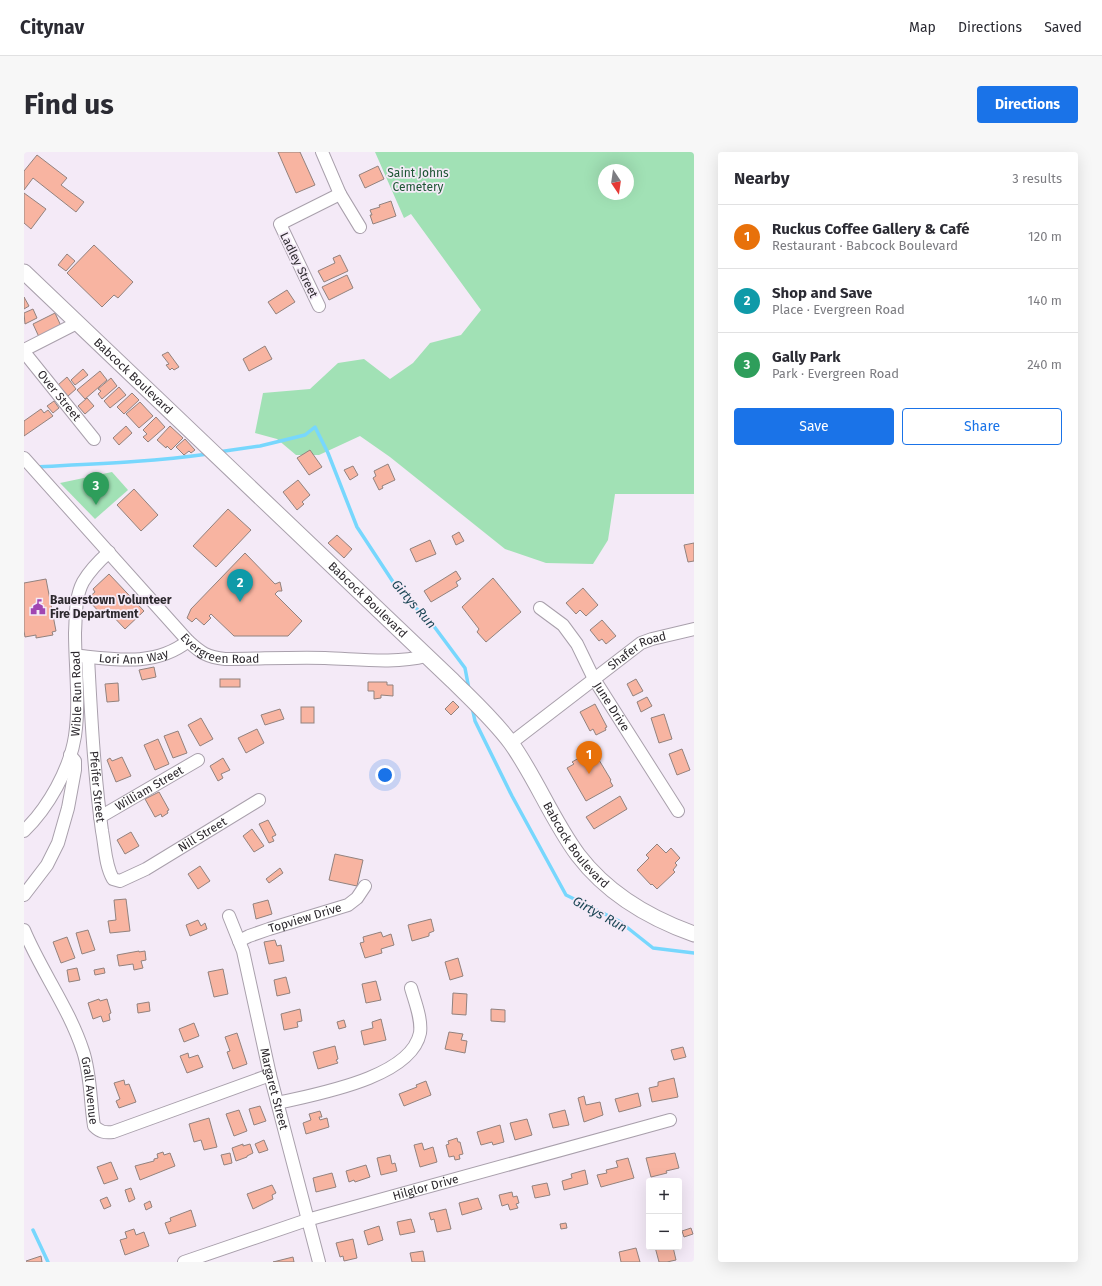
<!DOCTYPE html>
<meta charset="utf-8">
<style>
body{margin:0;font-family:"Fira Sans",sans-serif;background:#f7f7f7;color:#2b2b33}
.controls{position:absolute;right:12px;bottom:12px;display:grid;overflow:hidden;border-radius:4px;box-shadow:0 4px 16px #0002}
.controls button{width:36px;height:36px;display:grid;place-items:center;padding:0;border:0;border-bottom:1px solid #e1e1e2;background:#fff;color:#2b2b33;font:20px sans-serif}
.compass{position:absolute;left:574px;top:12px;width:36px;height:36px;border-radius:50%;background:#fff;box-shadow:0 4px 16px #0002;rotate:167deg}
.you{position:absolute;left:361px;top:623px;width:14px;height:14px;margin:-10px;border:3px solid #fff;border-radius:50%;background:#1a73e8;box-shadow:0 0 0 6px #1a73e833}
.badge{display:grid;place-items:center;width:26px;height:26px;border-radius:50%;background:#1a73e8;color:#fff;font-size:13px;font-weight:700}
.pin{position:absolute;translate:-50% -33px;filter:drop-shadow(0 1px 2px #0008)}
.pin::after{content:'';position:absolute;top:21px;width:14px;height:12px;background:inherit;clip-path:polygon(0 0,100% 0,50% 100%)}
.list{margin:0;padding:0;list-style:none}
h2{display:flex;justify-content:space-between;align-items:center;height:52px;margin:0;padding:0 16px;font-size:17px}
h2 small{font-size:13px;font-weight:400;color:#7c7c81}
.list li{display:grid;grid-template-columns:26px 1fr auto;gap:12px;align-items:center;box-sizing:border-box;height:64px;padding:0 16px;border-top:1px solid #e1e1e2}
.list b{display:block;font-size:15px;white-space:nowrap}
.list p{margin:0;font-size:13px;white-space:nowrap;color:#7c7c81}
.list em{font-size:13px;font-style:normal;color:#7c7c81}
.actions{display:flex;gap:8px;padding:12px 16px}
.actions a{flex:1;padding:9px 0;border:1px solid #1a73e8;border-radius:4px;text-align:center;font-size:14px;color:#1a73e8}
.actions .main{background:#1a73e8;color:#fff}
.map{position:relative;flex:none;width:670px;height:1110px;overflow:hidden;border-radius:4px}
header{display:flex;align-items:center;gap:24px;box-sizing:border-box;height:56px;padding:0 20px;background:#fff;border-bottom:1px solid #e1e1e2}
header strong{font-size:19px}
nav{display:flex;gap:22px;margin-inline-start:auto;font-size:14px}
.intro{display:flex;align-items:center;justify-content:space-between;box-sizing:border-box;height:96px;padding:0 24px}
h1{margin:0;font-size:28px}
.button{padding:10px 18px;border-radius:4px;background:#1a73e8;color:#fff;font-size:14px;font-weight:700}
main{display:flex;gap:24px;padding:0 24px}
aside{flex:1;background:#fff;border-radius:4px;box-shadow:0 4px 16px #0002}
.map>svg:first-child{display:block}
</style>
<header>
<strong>Citynav</strong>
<nav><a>Map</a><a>Directions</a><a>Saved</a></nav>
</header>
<div class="intro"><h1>Find us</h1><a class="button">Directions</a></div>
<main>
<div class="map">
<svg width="670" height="1110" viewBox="0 0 670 1110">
<rect width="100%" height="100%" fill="#f4eaf7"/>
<g fill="#a1e1b5" fill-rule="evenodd">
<path d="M351,0H670V342H591L584,388L569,412L522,411L481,397L366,305L336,284L295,303H272L253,287L231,281L239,241L286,237L314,211L340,207L366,227L389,211L406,191L437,183L457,158L387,62L380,66ZM580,18H604V42H580Z"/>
<path d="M88,320L104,338L71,367L36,331Z"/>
</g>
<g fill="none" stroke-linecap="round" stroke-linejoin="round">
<g stroke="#77d7fd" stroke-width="3.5">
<path d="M194,300L236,294L281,283L291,275L304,301L333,375L375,439L409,473L441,516L445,537"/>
<path d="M11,315C69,312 127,310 184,302"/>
<path d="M448,555L451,569L488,644L542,743L595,769L629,796L670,801"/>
<path d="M9,1078L24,1110"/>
</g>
</g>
<g fill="#f8b4a1" stroke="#92827e">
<path d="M254,0H276L291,33L272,41Z"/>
<path d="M13,3L43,26L37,33L60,50L52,60L9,26L0,38V19Z"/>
<path d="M354,14L360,27L341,36L335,23Z"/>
<path d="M0,41L22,57L7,77L0,71Z"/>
<path d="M367,49L372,64L349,72L346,63H348L346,58L356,55L355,53Z"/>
<path d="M70,93L109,130L94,146L90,143L78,155L43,121Z"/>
<path d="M43,102L51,109L42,119L34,113Z"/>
<path d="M316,103L324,119L300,130L294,119L311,111L309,106Z"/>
<path d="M323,123L329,136L305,148L298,135Z"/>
<path d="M263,138L271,150L252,162L244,150Z"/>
<path d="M0,145L5,154L0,157Z"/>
<path d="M9,157L13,166L1,172L0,161Z"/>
<path d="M31,161L37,174L15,185L9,172Z"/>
<path d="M241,194L248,207L225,219L219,207Z"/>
<path d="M144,200L155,215L150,218L148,216L146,218L142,213L145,212L138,203Z"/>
<path d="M59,217L64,223L51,233L47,228Z"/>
<path d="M76,219L83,228L61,247L53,238Z"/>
<path d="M43,225L52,237L44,244L34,233Z"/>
<path d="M87,226L93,234L78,247L74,242L77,239L74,237Z"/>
<path d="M95,235L102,243L86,256L80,249Z"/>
<path d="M108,241L115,248L100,262L93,255Z"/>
<path d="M63,246L70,254L61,262L54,254Z"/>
<path d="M30,249L35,256L29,261L23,254Z"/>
<path d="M116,250L129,264L115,276L102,262Z"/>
<path d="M17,257L20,261L24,258L29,264L0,284V269Z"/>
<path d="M132,265L141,275L124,290L119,285L123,282L119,278Z"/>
<path d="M102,274L108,281L95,293L89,286Z"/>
<path d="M146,274L159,286L147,298L143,294L142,296L133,288Z"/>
<path d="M161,287L171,298L167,301L165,299L160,303L152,295Z"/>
<path d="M286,298L298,315L285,323L273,306Z"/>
<path d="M364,312L371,328L358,334L359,336L355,338L349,326L352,324L350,319Z"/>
<path d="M329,314L334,323L326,328L320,318Z"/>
<path d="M274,328L286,343L278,350L280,352L273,358L259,340Z"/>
<path d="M110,337L134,363L117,379L93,353Z"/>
<path d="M204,357L227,378L192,415L169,394Z"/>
<path d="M435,380L440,389L432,393L428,384Z"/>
<path d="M313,383L328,397L320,406L304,391Z"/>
<path d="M406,388L412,402L392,410L386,397Z"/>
<path d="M670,391V409L664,410L660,393Z"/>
<path d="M221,401L251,432L256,430L258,439H254L251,442L278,469L264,484H210L187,462L185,464L187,466L180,473L172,466L168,470L163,466L167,457Z"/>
<path d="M432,419L437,427L432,430L434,434L407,450L400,439Z"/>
<path d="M85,422L120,459L101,477L85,460L80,465L63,447L71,440L69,437Z"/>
<path d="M469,426L497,460L462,490L453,480L455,477L438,455Z"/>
<path d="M22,427L32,479L28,480L29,483L12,486V483L1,485L0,479V431Z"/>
<path d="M559,436L574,453L562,464L556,458L552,462L542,451Z"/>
<path d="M578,468L592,484L582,492L578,487L575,489L566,478Z"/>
<path d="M130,515L132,525L118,528L115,518Z"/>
<rect x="196" y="527" width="20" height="8"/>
<path d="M612,527L619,539L609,544L603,532Z"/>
<path d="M344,530H363V533H369V544L357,543V546L350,547V539H344Z"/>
<path d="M94,531L95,549L83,550L81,532Z"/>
<path d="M623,545L628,554L617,560L613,550Z"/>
<path d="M429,549L435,555L427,563L421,557Z"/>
<path d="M571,552L583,575L581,576L582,578L572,583L569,577L566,579L556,560Z"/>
<rect x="277" y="555" width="13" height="16"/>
<path d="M256,557L260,567L241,573L237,563Z"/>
<path d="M640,562L648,587L635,591L627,566Z"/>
<path d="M177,566L189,587L176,594L164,573Z"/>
<path d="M233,577L240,591L222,601L214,586Z"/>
<path d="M154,579L163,601L149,606L140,584Z"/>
<path d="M134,587L145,612L131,618L120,593Z"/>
<path d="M658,597L666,618L653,623L645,602Z"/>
<path d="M569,598L587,628L586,629L589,634L562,649L543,616L550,612L548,610Z"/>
<path d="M98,605L107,624L92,630L83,608L86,606L88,609Z"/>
<path d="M199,606L206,618L197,622L199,626L194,629L186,614Z"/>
<path d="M135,640L145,658L143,659L144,661L138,665L137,662L131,665L121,647Z"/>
<path d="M596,644L603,657L570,677L562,665Z"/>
<path d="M244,668L252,683L248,685L250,689L245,691L235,672Z"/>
<path d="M228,677L240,694L230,700L219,684Z"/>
<path d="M107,680L115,694L101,702L93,688Z"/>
<path d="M633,692L642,701L647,696L656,706L651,711L653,713L649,718L651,720L633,737L628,732L627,733L613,718L625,706L622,703Z"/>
<path d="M311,702L339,708L333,734L305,728Z"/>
<path d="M176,714L186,729L174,737L164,722Z"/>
<path d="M256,716L259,721L245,731L242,727Z"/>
<path d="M102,747L106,779L86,781L84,769L92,768L90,748Z"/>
<path d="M244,748L248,762L232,767L229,752Z"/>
<path d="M407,767L410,779L405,781V784L388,789L384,773Z"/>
<path d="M174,768L177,774L181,771L183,777L166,784L162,773Z"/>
<path d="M64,778L71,798L58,802L52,781Z"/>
<path d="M357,780L359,785L367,782L370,793L357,797L358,801L341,806L336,791L340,790L339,785Z"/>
<path d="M43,785L51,806L37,811L29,790Z"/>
<path d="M251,788L253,794L257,793L260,809L245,812L240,790Z"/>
<path d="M115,799V800L121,799L122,808L117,809L119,816L110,818L109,812L95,814L93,803Z"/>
<path d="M434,806L439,824L426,828L421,810Z"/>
<path d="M53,816L56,828L45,830L43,818Z"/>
<path d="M80,816L81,821L71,823L70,818Z"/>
<path d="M199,817L204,842L190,845L184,820Z"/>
<path d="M262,825L266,841L253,844L250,828Z"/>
<path d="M352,829L357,848L342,851L338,832Z"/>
<path d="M429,841L443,842L442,863L428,862Z"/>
<path d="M75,847L76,849L83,847L87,861L85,862L86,868L79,870L77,864L69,867L64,851Z"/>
<path d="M125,850L126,859L114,861L113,852Z"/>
<path d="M276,857L278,869L273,870L274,875L260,878L257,862Z"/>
<path d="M467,857L481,858V870L467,869Z"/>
<path d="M357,867L362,888L340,893L337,879L349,876L348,870Z"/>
<path d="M320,868L322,875L315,877L313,870Z"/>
<path d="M170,871L175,884L160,890L155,877Z"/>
<path d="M425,880L439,882L437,888L443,889L441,901L421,897Z"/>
<path d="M213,881L223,912L209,917L203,900L206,899L201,885Z"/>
<path d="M311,894L314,907L312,908L314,911L294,917L289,900Z"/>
<path d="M659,895L662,905L650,908L647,898Z"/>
<path d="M164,901L165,906L174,903L179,915L163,921L156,904Z"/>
<path d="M650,926L654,945L628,950L625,936L634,934V930Z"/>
<path d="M100,928L101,933L105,932L112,950L95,956L92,949L96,947L90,931Z"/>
<path d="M402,929L407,943L380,954L375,942L393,935L392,933Z"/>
<path d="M614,941L617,954L595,960L591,947Z"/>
<path d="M560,944L562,953L576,950L579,963L560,970L554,946Z"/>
<path d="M236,954L242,969L230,973L225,957Z"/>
<path d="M215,958L223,979L210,984L202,962Z"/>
<path d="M541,958L545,973L529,976L525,962Z"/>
<path d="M296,959L298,965H295L296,968L303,966L305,975L282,982L279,971L287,968L285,962Z"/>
<path d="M185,966L193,995L180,998L177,988L170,990L165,972Z"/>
<path d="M503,967L508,983L491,988L486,971Z"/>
<path d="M476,973L480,990L469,993L468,990L457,993L453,980Z"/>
<path d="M433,986L434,990H436L439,1002L435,1003L436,1007L431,1008L430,1004L425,1005L422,993L425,992L424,989Z"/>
<path d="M240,988L244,998L235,1001L231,992Z"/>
<path d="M398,991L400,998L409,995L413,1010L396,1015L390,993Z"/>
<path d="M219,992V994L226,992L229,1001L223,1004V1005L212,1009L208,996Z"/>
<path d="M139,1000L140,1003L146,1001L151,1014L116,1028L111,1014L130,1009V1007L134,1006L133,1002Z"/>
<path d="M206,1001L208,1011L200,1013L197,1003Z"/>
<path d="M651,1001L655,1016L642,1019L643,1021L627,1025L622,1006Z"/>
<path d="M366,1003L368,1012L371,1011L373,1019L357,1023L353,1006Z"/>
<path d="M604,1006L610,1026L577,1035L573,1023L583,1021L582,1018L594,1015L592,1009Z"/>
<path d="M87,1010L94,1027L80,1032L73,1015Z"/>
<path d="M342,1013L346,1025L331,1030L330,1028L325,1030L322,1019Z"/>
<path d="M561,1018L564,1032L540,1038L538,1029L548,1026L547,1022Z"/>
<path d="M308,1021L312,1035L292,1040L289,1026Z"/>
<path d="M523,1031L526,1043L511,1046L508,1034Z"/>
<path d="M248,1033L252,1041L248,1043L249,1047L229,1057L223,1042Z"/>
<path d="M107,1036L111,1047L105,1050L101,1038Z"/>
<path d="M488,1040L489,1045L493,1044L495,1051L492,1052L494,1056L486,1058L484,1052L478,1054L475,1043Z"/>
<path d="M83,1045L87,1054L80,1057L76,1048Z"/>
<path d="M454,1046L458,1057L438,1063L435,1051Z"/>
<path d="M126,1049L128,1055L122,1058L120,1052Z"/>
<path d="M422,1057L427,1077L413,1080L410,1067L407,1068L405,1061Z"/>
<path d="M167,1058L172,1074L145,1082L141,1071L147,1069L146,1066Z"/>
<path d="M387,1067L391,1080L376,1083L373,1070Z"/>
<path d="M542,1071L543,1076L537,1077L536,1072Z"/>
<path d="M355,1074L359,1088L344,1093L340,1079Z"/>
<path d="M667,1076L669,1082L660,1085L658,1079Z"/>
<path d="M110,1077L112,1083L120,1080L125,1094L101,1103L96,1088L103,1086L101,1080Z"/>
<path d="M329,1087L333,1106L320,1109L319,1104L316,1105L312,1091Z"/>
<path d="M631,1095H643L644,1097L649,1095L652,1108L643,1110H635Z"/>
<path d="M612,1096L616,1110H597L595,1100Z"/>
<path d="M399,1099L401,1110H388L386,1101Z"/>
<path d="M17,1104L18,1110H3L2,1109Z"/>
<path d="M269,1105L270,1110H249Z"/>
</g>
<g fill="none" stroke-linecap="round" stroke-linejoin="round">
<g stroke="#a9a0ac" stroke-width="14">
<g id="minor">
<path d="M298,0L316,42L336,75"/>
<path d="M295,154L256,72L316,42"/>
<path d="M0,198L53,171"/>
<path id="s1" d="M0,200L70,287"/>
<path id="s2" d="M0,306L164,489C177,501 183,505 201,507C234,507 268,505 301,506C334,507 371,512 402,504"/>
<path id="s3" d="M516,456L539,473L553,492L570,527L654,659"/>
<path id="s4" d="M57,504C94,508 133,514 164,489"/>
<path id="s5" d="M64,505C67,563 70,621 78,679C81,694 81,713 89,727L96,729L122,717L235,648"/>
<path id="s6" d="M487,591L617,491L628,487L670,477"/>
<path id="s7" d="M76,665L174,608"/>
<path id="s8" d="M0,679C24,656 46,617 51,584C56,550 51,515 51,481C52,464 51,445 59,430C66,418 75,409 85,400"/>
<path d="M0,743L23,713L34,691L44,656L51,618V609L46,603"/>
<path id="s9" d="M205,764L219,799L246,923L295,1110"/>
<path id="s10" d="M0,778C17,819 45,856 59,899C67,923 66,949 70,974C76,980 81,981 89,980L246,923"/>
<path id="s11" d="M215,789L225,784L245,777L324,753L333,746L341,734"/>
<path d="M254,951C292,942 387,926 396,881C398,867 391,850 387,836"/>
<path id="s12" d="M160,1110L283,1068L646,968"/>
</g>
</g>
<g stroke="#a9a0ac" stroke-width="17">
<g id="major">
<path id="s13" d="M0,120L429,529C449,549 470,568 487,591C512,626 528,668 554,703C583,741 625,766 670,782"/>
</g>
</g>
<use href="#minor" stroke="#fff" stroke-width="12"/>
<use href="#major" stroke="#fff" stroke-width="15"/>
</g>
<defs>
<g id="civic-bare" transform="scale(1.2)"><path d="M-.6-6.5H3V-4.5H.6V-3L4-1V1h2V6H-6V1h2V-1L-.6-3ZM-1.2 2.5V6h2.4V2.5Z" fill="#a046b2" stroke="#f4eaf7" stroke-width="2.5" paint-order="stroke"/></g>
</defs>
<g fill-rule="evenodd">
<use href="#civic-bare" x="14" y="455"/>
</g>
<g text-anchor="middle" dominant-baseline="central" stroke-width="3.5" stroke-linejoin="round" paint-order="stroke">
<g font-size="12" fill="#1d5534" stroke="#f4eaf7">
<text x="394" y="21">Saint Johns<tspan x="394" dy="14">Cemetery</tspan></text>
</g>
<g font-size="12" fill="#2d292e" stroke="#f4eaf7">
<text transform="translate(275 113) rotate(64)">Ladley Street</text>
<text stroke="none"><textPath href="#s13" startOffset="151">Babcock Boulevard</textPath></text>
<text stroke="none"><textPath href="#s1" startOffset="56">Over Street</textPath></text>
<text stroke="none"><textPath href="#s13" startOffset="475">Babcock Boulevard</textPath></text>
<text stroke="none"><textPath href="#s2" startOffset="280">Evergreen Road</textPath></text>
<text stroke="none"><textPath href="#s6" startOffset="157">Shafer Road</textPath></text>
<text stroke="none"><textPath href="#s4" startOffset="53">Lori Ann Way</textPath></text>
<text stroke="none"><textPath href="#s8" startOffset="152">Wible Run Road</textPath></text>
<text stroke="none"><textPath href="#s3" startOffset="124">June Drive</textPath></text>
<text stroke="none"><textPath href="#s5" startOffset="130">Pfeifer Street</textPath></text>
<text stroke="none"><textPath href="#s7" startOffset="57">William Street</textPath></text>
<text stroke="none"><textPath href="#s5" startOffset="326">Nill Street</textPath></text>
<text stroke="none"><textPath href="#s13" startOffset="799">Babcock Boulevard</textPath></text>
<text stroke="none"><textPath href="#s11" startOffset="70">Topview Drive</textPath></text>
<text stroke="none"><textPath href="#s9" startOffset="179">Margaret Street</textPath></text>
<text stroke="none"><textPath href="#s10" startOffset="175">Grall Avenue</textPath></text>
<text stroke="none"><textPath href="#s12" startOffset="253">Hilglor Drive</textPath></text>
</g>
<g font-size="12" font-weight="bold" fill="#2d292e" stroke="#f4eaf7" text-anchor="start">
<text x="26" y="448">Bauerstown Volunteer<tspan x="26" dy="14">Fire Department</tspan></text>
</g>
<g font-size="13" font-style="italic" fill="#1c4656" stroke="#f4eaf7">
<text transform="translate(390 452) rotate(49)">Girtys Run</text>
<text transform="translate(576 762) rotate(29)">Girtys Run</text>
</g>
</g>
</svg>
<div class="controls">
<button>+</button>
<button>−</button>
</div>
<svg class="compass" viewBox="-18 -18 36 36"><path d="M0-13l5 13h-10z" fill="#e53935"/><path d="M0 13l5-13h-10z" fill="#7c7c81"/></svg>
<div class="you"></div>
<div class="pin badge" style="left:565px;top:622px;background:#e8710a">1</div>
<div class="pin badge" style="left:216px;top:450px;background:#0f9aa8">2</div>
<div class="pin badge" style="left:72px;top:353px;background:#2e9e5b">3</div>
</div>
<aside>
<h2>Nearby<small>3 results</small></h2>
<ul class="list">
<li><span class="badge" style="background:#e8710a">1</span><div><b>Ruckus Coffee Gallery &amp; Café</b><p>Restaurant · Babcock Boulevard</p></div><em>120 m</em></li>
<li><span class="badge" style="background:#0f9aa8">2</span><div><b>Shop and Save</b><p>Place · Evergreen Road</p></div><em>140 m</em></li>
<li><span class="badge" style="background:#2e9e5b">3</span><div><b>Gally Park</b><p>Park · Evergreen Road</p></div><em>240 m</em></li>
</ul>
<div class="actions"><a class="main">Save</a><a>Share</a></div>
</aside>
</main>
